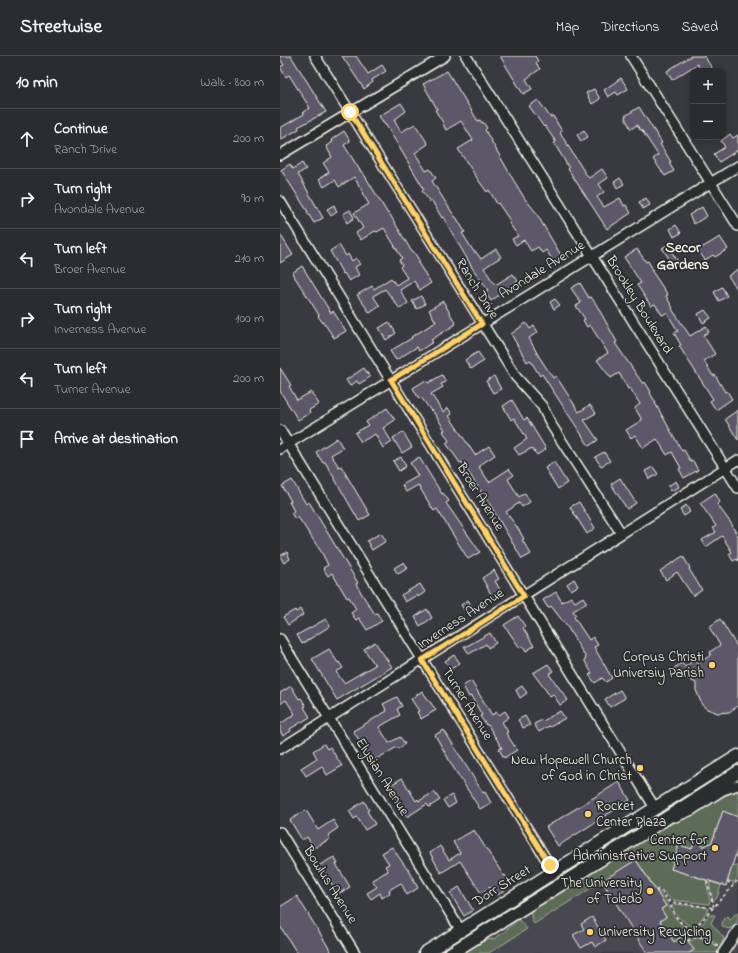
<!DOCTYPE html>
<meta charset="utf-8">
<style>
body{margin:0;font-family:"Indie Flower",sans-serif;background:#333438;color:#f1f3f6}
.controls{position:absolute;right:12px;top:12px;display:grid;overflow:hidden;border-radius:8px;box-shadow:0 2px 10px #0003}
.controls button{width:36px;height:36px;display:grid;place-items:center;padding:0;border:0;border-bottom:1px solid #47484c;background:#2b2c30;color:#f1f3f6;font:20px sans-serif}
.stop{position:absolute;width:12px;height:12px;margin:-9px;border:3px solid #ffd166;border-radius:50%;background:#fff}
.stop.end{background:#ffd166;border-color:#fff;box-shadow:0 1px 4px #0008}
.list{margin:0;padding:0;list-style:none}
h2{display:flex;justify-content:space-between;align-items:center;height:52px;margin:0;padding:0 16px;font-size:17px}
h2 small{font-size:13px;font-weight:400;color:#a6a7ab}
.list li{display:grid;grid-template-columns:26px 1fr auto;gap:12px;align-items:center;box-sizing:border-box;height:60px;padding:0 16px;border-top:1px solid #47484c}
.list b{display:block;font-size:15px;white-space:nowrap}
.list p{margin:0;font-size:13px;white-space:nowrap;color:#a6a7ab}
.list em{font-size:13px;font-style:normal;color:#a6a7ab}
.icon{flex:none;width:22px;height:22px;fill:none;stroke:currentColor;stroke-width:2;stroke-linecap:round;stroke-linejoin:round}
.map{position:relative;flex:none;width:458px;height:897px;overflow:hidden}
header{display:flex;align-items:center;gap:24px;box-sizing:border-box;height:56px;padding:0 20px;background:#2b2c30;border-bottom:1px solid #47484c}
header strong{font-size:19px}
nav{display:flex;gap:22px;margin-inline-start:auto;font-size:14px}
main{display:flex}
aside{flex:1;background:#2b2c30}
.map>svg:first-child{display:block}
</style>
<header>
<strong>Streetwise</strong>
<nav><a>Map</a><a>Directions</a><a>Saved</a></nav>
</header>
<main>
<aside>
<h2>10 min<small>Walk · 800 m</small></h2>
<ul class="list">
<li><svg class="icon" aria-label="ahead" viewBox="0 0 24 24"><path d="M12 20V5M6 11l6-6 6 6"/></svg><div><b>Continue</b><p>Ranch Drive</p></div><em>200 m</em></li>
<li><svg class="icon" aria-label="right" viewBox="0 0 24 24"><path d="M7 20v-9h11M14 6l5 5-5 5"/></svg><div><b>Turn right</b><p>Avondale Avenue</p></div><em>90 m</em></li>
<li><svg class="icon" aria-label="left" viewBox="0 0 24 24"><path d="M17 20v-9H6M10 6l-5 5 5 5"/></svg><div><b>Turn left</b><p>Broer Avenue</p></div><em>210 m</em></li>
<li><svg class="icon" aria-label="right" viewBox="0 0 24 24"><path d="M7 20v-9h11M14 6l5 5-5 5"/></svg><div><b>Turn right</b><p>Inverness Avenue</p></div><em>100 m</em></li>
<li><svg class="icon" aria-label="left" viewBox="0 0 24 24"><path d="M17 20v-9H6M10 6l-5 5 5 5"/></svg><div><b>Turn left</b><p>Turner Avenue</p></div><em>200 m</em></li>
<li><svg class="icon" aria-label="arrive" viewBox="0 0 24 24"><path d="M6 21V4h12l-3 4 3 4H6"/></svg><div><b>Arrive at destination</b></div></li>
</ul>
</aside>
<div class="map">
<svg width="458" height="897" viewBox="0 0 458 897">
<rect width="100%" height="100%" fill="#393a40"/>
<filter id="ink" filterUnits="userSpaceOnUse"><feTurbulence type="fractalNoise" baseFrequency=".025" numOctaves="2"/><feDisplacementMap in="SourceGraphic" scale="8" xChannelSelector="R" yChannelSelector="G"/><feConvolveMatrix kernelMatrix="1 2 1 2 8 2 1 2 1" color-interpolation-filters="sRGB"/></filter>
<g filter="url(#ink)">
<path fill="#48464f" d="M458,724V897H181L382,773Z"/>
<g fill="#5b6c56" stroke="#a8ae9f">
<path d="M458,735V761L443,756L432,786L423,791L420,786L414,788L412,793L399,789L391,813L426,824L430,845L429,848L392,844L379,832L376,834L356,804L254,868L252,864L250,855L381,773L416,756L448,738Z"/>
<path d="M452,809L458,810V822L454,826L447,825Z"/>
<path d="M429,826L441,829L437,842L433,846Z"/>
<path d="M378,835C387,841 388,852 394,860C398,867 406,871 411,876V881L407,884L404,880L394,886L380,865L386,861L381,853L386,850L377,836Z"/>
<path d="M394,848L426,851L429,853L416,870L412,872L396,859L392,850Z"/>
<path d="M458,855C458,863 458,870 449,873L443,871L442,868L444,862L448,860L450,864Z"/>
<path d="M429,859H435L431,867L444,882L441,890L421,879L418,874Z"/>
<path d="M238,863L247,873L209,897H184L205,884L214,883L224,876Z"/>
<path d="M415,882H424L440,892L437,897H409L414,894L409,887Z"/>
</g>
<g fill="#5d5869" stroke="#f4f1e8">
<path d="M0,0H11L46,56L18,71L19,73L0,84V72L24,58L23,56L30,52L9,19L6,21L0,11L4,9L0,3Z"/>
<path d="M62,0H76L88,18L102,9L106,15L92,24L93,26L84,33Z"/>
<path d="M220,0H255L258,5L256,7L260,13L246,23L252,33L243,38Z"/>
<path d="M411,0H424L434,15H421L417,8L392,24L387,15Z"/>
<path d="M167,15L198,65L200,64L202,67L203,66L207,72L205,74L234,125L245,143L255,155L282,201L274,206L266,194L262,197L258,191L251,195L244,184L236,189L232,183L238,180L229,167L231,166L218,147L217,148L209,134L207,136L199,125L178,93L193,84L181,65L166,74L163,68H164L155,54L157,53L143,28Z"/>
<path d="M341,22L348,33L338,39L336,36L328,41L324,34Z"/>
<path d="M314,33L320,43L312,48L306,37Z"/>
<path d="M258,44L270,61L273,60L282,75L280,77L307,120L309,122L322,113L328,122L319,128L324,136L317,141L324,151L340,142L344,150L346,149L351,157L327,173L288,113L289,112L274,87L276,86L265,70L264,71L249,50Z"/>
<path d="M121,47L126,55L114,64L121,76L135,68L148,88L135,97L146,115L150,113L156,122L152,125L175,161H176L185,176L182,177L194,196H196L201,203L216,193L221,201L204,212L215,229L233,218L238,225L211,245L205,236L208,234L193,213L163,161L162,162L152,145L150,146L142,135L144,133L106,69H105L99,60Z"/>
<path d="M359,51L382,87L380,88L391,106L389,107L394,115L385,120L373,103L378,99L361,73L360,74L357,69L351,73L346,64L345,60Z"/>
<path d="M304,74L308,81L301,85L297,79Z"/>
<path d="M64,75L70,85L64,89L81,116L82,115L108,158L109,157L132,196H134L140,206L138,207L151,227L140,234L134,225L120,234L128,247L120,253L105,233L93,240L100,250L90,257L77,239L92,230L94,233L111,222L116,229L127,222L120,211L122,209L119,204L122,202L104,172L97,176L95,175L81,184L76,177L83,172L74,157L89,148L82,137L83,136L74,121L59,131L55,124L44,131L39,123L49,116L43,107L52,101L46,90L53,86L51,84Z"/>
<path d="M450,78L453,82L458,79V94L439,106L434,98L445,91L441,85Z"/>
<path d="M22,107L26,113L18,118L43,162L34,167L27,156H28L1,114L10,108L13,113Z"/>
<path d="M340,122L344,128L337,132L334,126Z"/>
<path d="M366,142L370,149L363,153L359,146Z"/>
<path d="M54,149L57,156L51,160L47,153Z"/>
<path d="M422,151L427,160L414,168L409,159Z"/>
<path d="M70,154L74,162L67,167L63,158Z"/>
<path d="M396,169L401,177L394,181L390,173Z"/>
<path d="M0,178L13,199L0,207Z"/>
<path d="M440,181L448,193L435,201L433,199L425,204L418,194Z"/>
<path d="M389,188L393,194L391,195L399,207L394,210L382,192Z"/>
<path d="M59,189L66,200L68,198L72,205L76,202L80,208L75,211L79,219L69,225L64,217L63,218L50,195Z"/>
<path d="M357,193L366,206L368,205L373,214H371L388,239L386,240L393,252L392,253L410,280L426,270L429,276L423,279L435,298L424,305L433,320L435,319L445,336L447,335L452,343L436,354L430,345L433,343L399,290L401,289L394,277L398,275L387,257L382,259L375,248L371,250L357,229L361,227L344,201Z"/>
<path d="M22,210L51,257L53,255L66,275L54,282L44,267H43L38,260L39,259L27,240L12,217Z"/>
<path d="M458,213V234L448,220Z"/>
<path d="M300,227L309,242L311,241L316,248L337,286L335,287L363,328L365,326L371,336L370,337L376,347H375L402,395L404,394L411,406L413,405L418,414L404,422L399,413L401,412L392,396L387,399L377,383L363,392L355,379L351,382L346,374L362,364L355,352L360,348L350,332L348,333L339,317L331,322L317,304L328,297L310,269L307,271L303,264L305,263L296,250L301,247L291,232Z"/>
<path d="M442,231L447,240L439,245L434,236Z"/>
<path d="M141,240L145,248L137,253L132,245Z"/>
<path d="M275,243L280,249L274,253L270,246Z"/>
<path d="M163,245L176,268L151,284L153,286L139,295L137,291L116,304L110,295L132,282L131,281L156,266L149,254Z"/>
<path d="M425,254L431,262L423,267L418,258Z"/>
<path d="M109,266L116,277L106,284L99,272Z"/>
<path d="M246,267L250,273L254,270L258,276L249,282L258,299L273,322L276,320L299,356L310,349L316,357L304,364L318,384L309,390L262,318L260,320L250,304L247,306L231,278Z"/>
<path d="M198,296L204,305L191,313L185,304Z"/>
<path d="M0,312L11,329L9,330L17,344L31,336L39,348L29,354L30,357L18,364L0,335Z"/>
<path d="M84,312L90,321L79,328L77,325L70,330L66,324Z"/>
<path d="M162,319L166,326L161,328L163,331L151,338L163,356L168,352L172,358L169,360L195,399L209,390L215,399L200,409L201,410L199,411L209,426L229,413L234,419L228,423L239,441L245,437L250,446L242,451L239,447L226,456L239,474L244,483L242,484L251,498L242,503L202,435L201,436L182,406L180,407L166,387L169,385L163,375L165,374L152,354L151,355L141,341L139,343L133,332L146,324L148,327Z"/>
<path d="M214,320L221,333L213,337L206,325Z"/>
<path d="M232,344L244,364L247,362L266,393L257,399L252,392L239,399L234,392L247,383L234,362L231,364L223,350Z"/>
<path d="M107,352L115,364L103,372L112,386L103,392L95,378L81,386L75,377L88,369L86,366Z"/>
<path d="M458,354V384L445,363Z"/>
<path d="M123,376L132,391L122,397L113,382Z"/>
<path d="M57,382L63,392L51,399L59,411L61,410L90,459L79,465L45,406L43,407L36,396Z"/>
<path d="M324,396L330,405L321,410L315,401Z"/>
<path d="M121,401L126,410L119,415L113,405Z"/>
<path d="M139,401L162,438L163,437L169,445L166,447L200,496L188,503L157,453L154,455L138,429L126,436L122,429L138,420L130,407Z"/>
<path d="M274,406L287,427L278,433L265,412Z"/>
<path d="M373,411L378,418L369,423L365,415Z"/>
<path d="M340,422L356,447L347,453L331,428Z"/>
<path d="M12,424L26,448L29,446L78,527L76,528L85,543L95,558L97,557L102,565L87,574L79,562L76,564L71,557L76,553L69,541L67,542L52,517L48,520L43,512L48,509L42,497L18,461L15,463L11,457L14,455L9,446L11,445L2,430Z"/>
<path d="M396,425L399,431L391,435L388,430Z"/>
<path d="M435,437L440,446L437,448L453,470H452L458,480V505L457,503L453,505L449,498L452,496L442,480L426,491L422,484L436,476L433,472L436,470L420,447Z"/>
<path d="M299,446L315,472L307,478L290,451Z"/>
<path d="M406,449L410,456L404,460L400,454Z"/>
<path d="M101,477L106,485L92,494L87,485Z"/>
<path d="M7,496L10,503L4,507L0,500Z"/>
<path d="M403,500L410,512L409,513L422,534L413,540L397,516L386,524L380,515Z"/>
<path d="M124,506L128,512L118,518L114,512Z"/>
<path d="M214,514L219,523L215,525L222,537L213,542L202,522Z"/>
<path d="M294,523L298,530L291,534L287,528Z"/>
<path d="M140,528L145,536L138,541L137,539L125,546L121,539Z"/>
<path d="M276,536L282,546L291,541L295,546L303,541L307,547L293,555L296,559L294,561L309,584L313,581L318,589L314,591L332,622L326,626L322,622L315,627L309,619L312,617L304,604L306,602L288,572L271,550L268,552L263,544Z"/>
<path d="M188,544L192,551L185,555L181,549Z"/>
<path d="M20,553L23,559L8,569L3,561L15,554L16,556Z"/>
<path d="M147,553L152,562L140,570L135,561Z"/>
<path d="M238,560L245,570L243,572L254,590L246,595L243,590L240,592L224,569Z"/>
<path d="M46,563L50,570L22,588L17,579Z"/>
<path d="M440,563L458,592V650L449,656L438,657L427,653L422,649L416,634V627L404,621L400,622L394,612L402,607L405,611L414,604L417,608L431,599L430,596L440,589L429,571Z"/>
<path d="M210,577L216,587L208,592L206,588L189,598L184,590H187L194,586Z"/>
<path d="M95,586L112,611L57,644L32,603L49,593L58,607L59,606L63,612L56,616L64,627L95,609L84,593Z"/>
<path d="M174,599L180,607L171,613L165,605Z"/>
<path d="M268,608L273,615L269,618L288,644L280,649L273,638L270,640L253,617Z"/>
<path d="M191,625L212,659L217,656L219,659L225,655L229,661L222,666L228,676L226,677L237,694L224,702L219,693L222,692L208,669H206L200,660L202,659L191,640L189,641L183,630Z"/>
<path d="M11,630L19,643L21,642L26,650L24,651L30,661L10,673L11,675L3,680L0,675V668L15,658L6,644L0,648V637Z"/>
<path d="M242,630L247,637L240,642L236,634Z"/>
<path d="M340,634L345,642L330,651L325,643Z"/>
<path d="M142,635L156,654L141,663L137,656L139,655L131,643Z"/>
<path d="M117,641L122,650L117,653L120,659L99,671L109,687L120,681L125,688L118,693L117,691L93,705L73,675L107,655L103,648Z"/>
<path d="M280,655L285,662L270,671L269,670L259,676L254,668L262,664L263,665Z"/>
<path d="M245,660L250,669L243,672L238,664Z"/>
<path d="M164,674L203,737L205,736L211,747L200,753L173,711L155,679Z"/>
<path d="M44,688L47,693L50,691L62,710L47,719L42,710L26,720L21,712L37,702L33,695Z"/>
<path d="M122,722L136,745L138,743L139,745L154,736L160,744L149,751L147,748L127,761L108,731Z"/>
<path d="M339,726L350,744L278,790L266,771Z"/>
<path d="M172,739L176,747L168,752L163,744Z"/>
<path d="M84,745L89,754L87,755L95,768L85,774L77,761L74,763L69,755Z"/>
<path d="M26,754L38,774L53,764L58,772L48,779L50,783L34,792L27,781L22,784L10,764Z"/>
<path d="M443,755L458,761V791L446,830L391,813L399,789L412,793L414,788L420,786L423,791L432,786Z"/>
<path d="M194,774L224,820L225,819L229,825L226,827L229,831L218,839L215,836L213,837L210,831L201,837L180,805L161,817L150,797L160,790L169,804L180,797L173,786Z"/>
<path d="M112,791L127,813H128L138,832L127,839L121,827L109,834L110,837L102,842L100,837L91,843L87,837L97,831L92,824L108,815L105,810L109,808L102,797Z"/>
<path d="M54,801L58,808H56L70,831L58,838L44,815L42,817L38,810Z"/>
<path d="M356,804L386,850L381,853L386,861L380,865L394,886L404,879L414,894L409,897H367L322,825Z"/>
<path d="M179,831L193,854L184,860L170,837Z"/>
<path d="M17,840L52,897H17L0,870V851Z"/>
<path d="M312,861L326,884L315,891L312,886L301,892L293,879L304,873L301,868Z"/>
</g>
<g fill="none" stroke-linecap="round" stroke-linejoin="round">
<g stroke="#f4f1e8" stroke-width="12">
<g id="minor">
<path d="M35,0L236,321L262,350L272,370L341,477"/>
<path d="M186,0L458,432"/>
<path d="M351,0L458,170"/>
<path d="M0,99L165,0"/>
<path d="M0,145L375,752"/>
<path d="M0,374L274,816"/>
<path d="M0,393L458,110"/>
<path d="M0,583L181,875"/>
<path d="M0,693L458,404"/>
<path d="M395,761L412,754L443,734L458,729"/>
<path d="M0,776L75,897"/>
<path d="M443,897L458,874"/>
</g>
</g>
<g stroke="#f4f1e8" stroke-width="15">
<g id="major">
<path d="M145,897L458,700"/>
<path d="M171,897L360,779L458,716"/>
</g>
</g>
<g stroke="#f4f1e8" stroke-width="1.5" stroke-dasharray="3 3" stroke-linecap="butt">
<path d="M447,826L454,828"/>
<path d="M376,835L379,833C394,846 390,865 412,873L417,870L458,824"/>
<path d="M388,844L392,846L434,852L427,825"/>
<path d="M414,873L417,881"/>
<path d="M408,885C422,876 426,883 438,890"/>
</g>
<use href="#minor" stroke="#2a2d2e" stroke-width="9"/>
<use href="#major" stroke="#2a2d2e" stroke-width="12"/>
</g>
</g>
<g fill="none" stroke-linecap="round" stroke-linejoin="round" filter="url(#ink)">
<path stroke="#ffd166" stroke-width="5" d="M70,56L202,268L111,324L244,540L142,604L270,809"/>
</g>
<g fill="#ffd166" stroke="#2a2d2e" stroke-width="1.5">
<circle cx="432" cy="609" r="4"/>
<circle cx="360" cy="712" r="4"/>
<circle cx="308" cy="758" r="4"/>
<circle cx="435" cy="792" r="4"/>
<circle cx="370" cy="835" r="4"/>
<circle cx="310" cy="876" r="4"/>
</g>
<g text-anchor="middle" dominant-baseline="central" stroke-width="3.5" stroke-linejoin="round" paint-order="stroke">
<g font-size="14" fill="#f4f1e8" stroke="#2a2d2e">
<text transform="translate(262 214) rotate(-32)">Avondale Avenue</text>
<text transform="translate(197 233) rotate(58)">Ranch Drive</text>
<text transform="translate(359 249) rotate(58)">Brookley Boulevard</text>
<text transform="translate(200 441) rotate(58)">Broer Avenue</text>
<text transform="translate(181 563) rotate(-33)">Inverness Avenue</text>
<text transform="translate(187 648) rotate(58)">Turner Avenue</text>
<text transform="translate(102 721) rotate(58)">Elysian Avenue</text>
<text transform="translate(50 829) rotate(58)">Bowlus Avenue</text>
<text transform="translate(222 830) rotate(-32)">Dorr Street</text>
</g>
<g font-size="14" fill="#f4f1e8" stroke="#2a2d2e" text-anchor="end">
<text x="424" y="601">Corpus Christi<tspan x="424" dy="16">Universiy Parish</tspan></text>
<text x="352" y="704">New Hopewell Church<tspan x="352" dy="16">of God in Christ</tspan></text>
<text x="316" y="750" text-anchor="start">Rocket<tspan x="316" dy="16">Center Plaza</tspan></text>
<text x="427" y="784">Center for<tspan x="427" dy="16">Administrative Support</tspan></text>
<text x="362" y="827">The University<tspan x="362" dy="16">of Toledo</tspan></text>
<text x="318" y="876" text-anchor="start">University Recycling</text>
</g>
<g font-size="15" font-weight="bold" fill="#f4f1e8" stroke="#2a2d2e">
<text x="403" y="192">Secor<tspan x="403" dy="17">Gardens</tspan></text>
</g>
</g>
</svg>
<div class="controls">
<button>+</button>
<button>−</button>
</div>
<div class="stop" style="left:70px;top:56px"></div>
<div class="stop end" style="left:270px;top:809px"></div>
</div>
</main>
